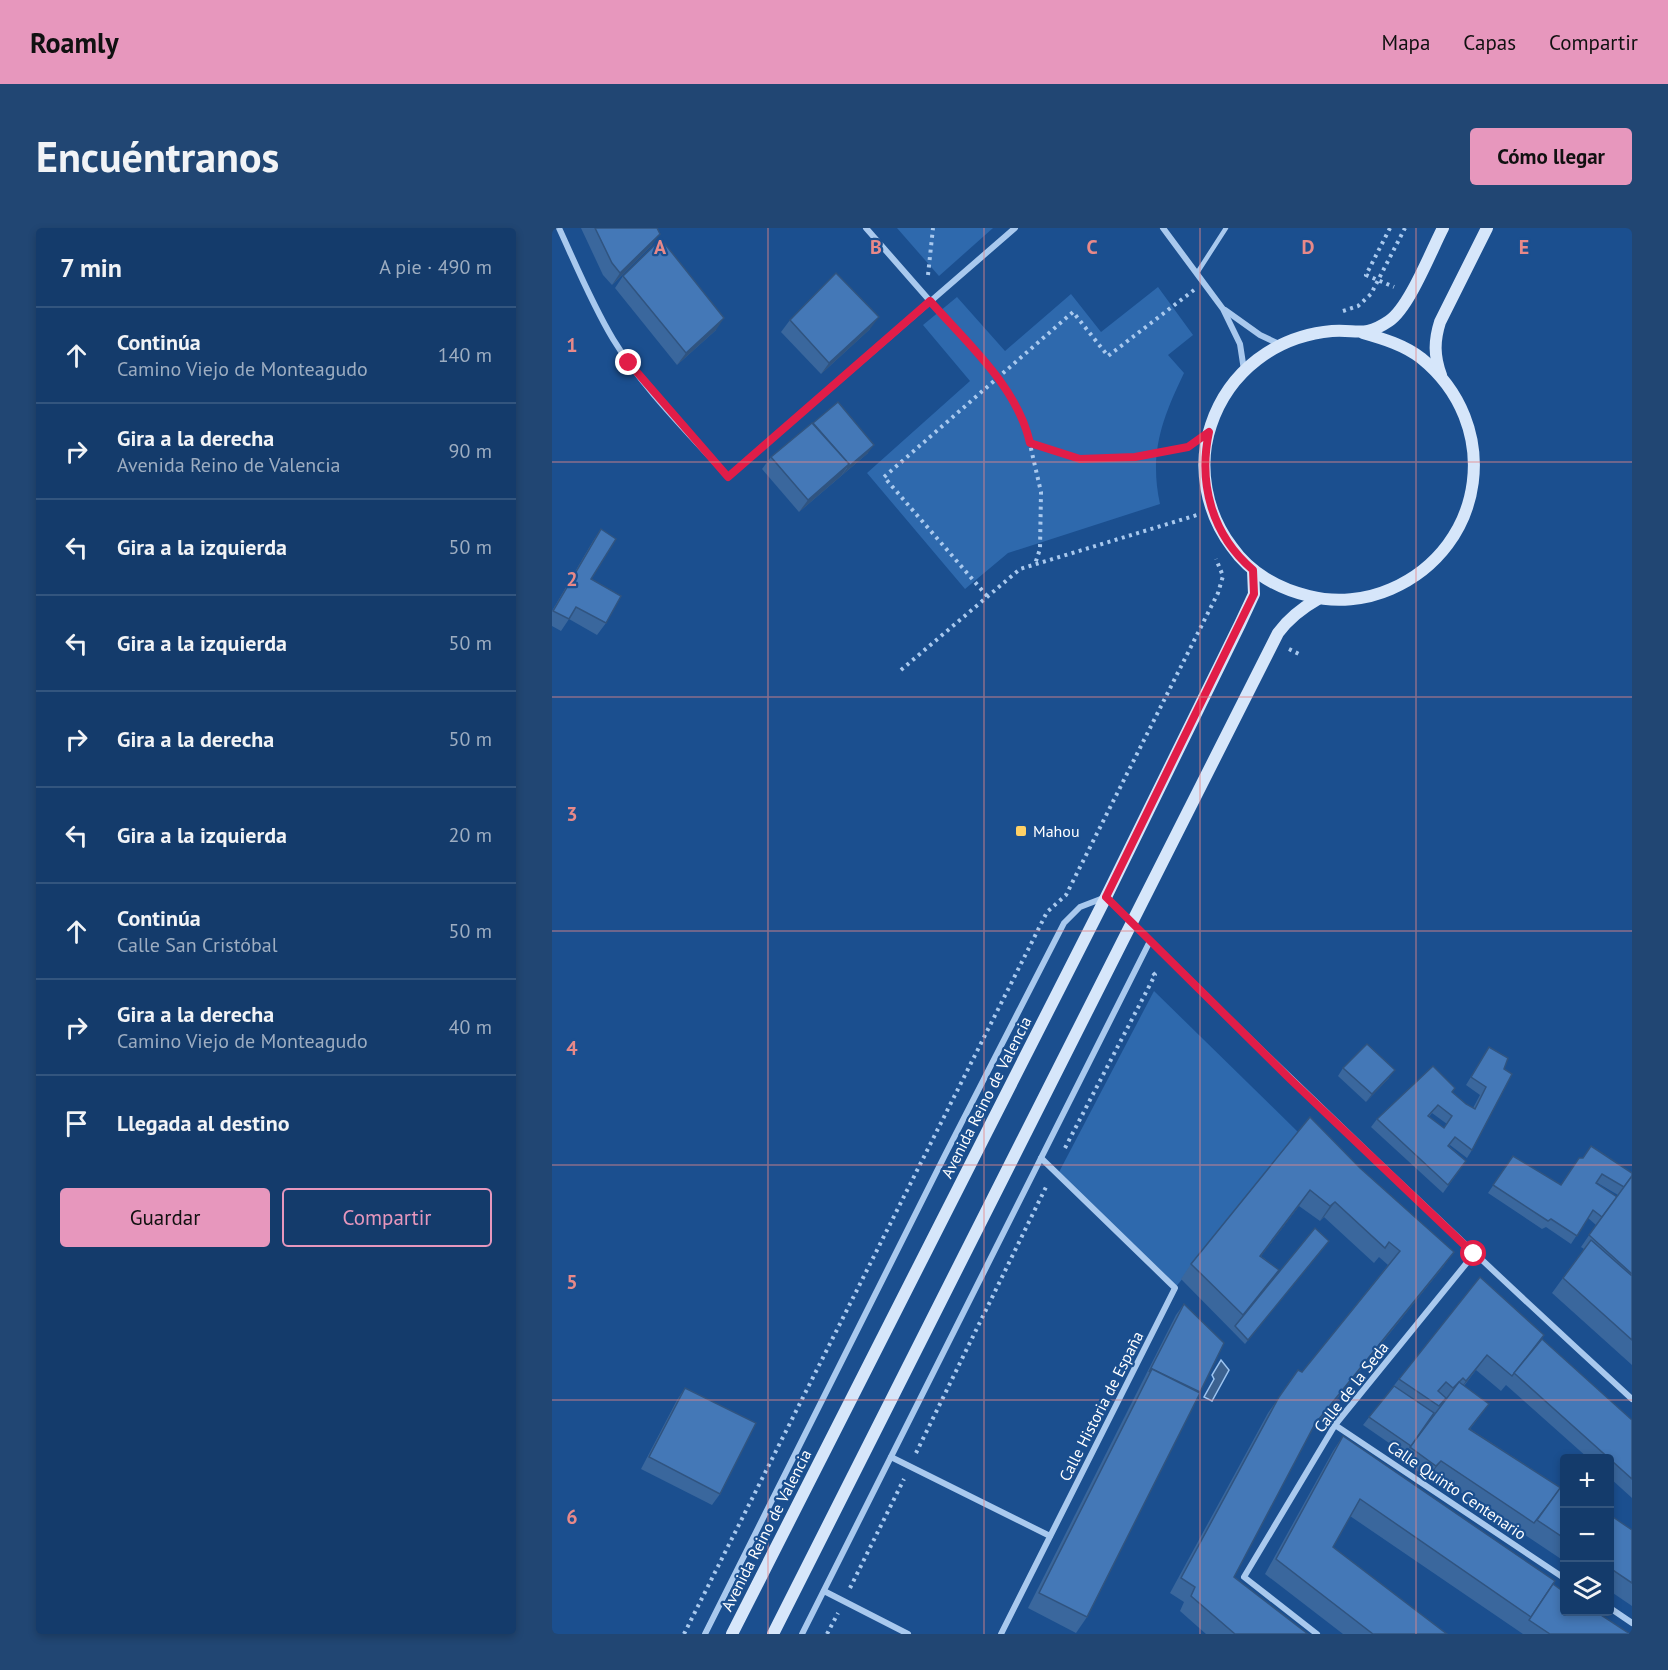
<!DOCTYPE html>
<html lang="es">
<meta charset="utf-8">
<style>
body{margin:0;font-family:"PT Sans",sans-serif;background:#214673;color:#f1f3f6}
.controls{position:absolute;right:18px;bottom:18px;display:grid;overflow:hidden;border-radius:6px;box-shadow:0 3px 9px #0003}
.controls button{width:54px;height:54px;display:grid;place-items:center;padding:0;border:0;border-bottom:2px solid #33557e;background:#143b6b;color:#f1f3f6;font:30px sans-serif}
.stop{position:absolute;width:18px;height:18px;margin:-14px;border:4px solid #e11d48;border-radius:50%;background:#fff}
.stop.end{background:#e11d48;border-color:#fff;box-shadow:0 2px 6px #0008}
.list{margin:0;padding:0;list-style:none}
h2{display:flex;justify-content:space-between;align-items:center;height:78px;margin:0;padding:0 24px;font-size:26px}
h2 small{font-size:20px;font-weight:400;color:#9dadc1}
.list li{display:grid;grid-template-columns:39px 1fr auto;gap:18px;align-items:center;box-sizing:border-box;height:96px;padding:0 24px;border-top:2px solid #33557e}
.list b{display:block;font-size:22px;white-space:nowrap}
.list p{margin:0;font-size:20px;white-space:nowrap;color:#9dadc1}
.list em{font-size:20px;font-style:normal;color:#9dadc1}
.actions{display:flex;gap:12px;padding:18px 24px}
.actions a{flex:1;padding:14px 0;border:2px solid #e797bd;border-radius:6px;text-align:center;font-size:21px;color:#e797bd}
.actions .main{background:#e797bd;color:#111}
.icon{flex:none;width:33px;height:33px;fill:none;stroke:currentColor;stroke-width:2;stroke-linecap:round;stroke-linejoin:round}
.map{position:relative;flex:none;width:1080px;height:1406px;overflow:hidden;border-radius:6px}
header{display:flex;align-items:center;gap:36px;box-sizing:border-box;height:84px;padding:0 30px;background:#e797bd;color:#111}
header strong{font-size:28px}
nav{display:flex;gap:33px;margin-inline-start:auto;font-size:21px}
.intro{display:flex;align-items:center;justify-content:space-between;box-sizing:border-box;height:144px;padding:0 36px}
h1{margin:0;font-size:42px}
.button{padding:15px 27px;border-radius:6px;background:#e797bd;color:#111;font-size:21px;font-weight:700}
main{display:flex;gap:36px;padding:0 36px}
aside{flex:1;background:#143b6b;border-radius:6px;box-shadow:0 3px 9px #0003}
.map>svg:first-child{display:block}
</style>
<header>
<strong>Roamly</strong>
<nav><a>Mapa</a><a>Capas</a><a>Compartir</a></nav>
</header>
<div class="intro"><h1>Encuéntranos</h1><a class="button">Cómo llegar</a></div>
<main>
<aside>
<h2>7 min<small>A pie · 490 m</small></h2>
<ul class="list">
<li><svg class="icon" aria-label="ahead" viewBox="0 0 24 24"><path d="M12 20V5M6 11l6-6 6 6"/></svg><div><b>Continúa</b><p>Camino Viejo de Monteagudo</p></div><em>140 m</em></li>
<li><svg class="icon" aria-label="right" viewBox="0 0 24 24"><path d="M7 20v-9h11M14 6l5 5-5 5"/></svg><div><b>Gira a la derecha</b><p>Avenida Reino de Valencia</p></div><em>90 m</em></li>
<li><svg class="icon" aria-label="left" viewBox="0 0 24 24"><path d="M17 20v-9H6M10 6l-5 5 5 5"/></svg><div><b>Gira a la izquierda</b></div><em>50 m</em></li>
<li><svg class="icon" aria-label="left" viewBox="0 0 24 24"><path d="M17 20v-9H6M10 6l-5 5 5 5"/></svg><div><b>Gira a la izquierda</b></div><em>50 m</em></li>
<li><svg class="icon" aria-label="right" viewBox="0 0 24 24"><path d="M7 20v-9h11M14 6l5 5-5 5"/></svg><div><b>Gira a la derecha</b></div><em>50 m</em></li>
<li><svg class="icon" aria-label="left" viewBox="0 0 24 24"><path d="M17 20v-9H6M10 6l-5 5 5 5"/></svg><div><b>Gira a la izquierda</b></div><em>20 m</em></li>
<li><svg class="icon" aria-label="ahead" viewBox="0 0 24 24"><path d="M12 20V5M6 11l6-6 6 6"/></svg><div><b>Continúa</b><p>Calle San Cristóbal</p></div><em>50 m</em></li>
<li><svg class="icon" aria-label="right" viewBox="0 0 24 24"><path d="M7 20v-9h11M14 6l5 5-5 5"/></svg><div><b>Gira a la derecha</b><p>Camino Viejo de Monteagudo</p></div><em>40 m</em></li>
<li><svg class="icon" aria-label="arrive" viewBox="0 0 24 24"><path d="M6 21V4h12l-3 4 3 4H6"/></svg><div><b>Llegada al destino</b></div></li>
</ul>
<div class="actions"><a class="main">Guardar</a><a>Compartir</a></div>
</aside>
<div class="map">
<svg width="1080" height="1406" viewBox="0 0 1080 1406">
<rect width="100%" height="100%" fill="#1b4f8f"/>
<g fill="#2e69ad">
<path d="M345,0H441L387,48Z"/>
<path d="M606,59L641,107L616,127L632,145C610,191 597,225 608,276L456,325L413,361L315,245L418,153L371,97L405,69L453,123L519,66L549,104Z"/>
<path d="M602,763L747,905L623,1060L506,946Z"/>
</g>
<path fill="#3c6290" stroke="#9cc4f0" stroke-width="1.5" d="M669,1132L677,1142L660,1173L652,1169L662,1151L660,1147Z"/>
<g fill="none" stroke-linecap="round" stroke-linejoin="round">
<g stroke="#a9c9ee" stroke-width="4" stroke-dasharray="3 4.5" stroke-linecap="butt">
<path d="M838,0L814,47L842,59"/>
<path d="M376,47L381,0"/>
<path d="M791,83L806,78L819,66L853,0"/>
<path d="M388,85L446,149L474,199L489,264L488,321L483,336"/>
<path d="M478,215L528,231L583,229L636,218"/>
<path d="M435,368L332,249L521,84L556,128L642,62"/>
<path d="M737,421L749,427"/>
<path d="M349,442L468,341L645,287"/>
<path d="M513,920L603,747L600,744"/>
<path d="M364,1225L495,957"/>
<path d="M298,1360L352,1251"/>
<path d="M132,1406L495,684L514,667L666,365L671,348L664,331"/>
<path d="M275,1406L286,1385"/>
</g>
<path stroke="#a9c9ee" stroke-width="4.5" d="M645,45L674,0"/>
<g stroke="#a9c9ee" stroke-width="6">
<path d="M7,0C24,37 40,76 61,111C92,162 137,205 176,249L463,0"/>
<path d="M314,0L378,73"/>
<path d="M611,0L671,81L688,116L692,142"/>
<path d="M673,82L708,107L727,116"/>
<path d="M783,1197L1012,1350"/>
<path d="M339,1229L498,1308"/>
<path d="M272,1363L356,1406"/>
<path d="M1058,1380L1080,1395"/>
<path d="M153,1406L393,927L512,695L528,679L554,669C726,840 901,1007 1080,1171"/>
<path d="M250,1406L598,713"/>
<path d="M449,1406L623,1060L489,930"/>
<path d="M765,1406L692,1349L783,1197L922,1026"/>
</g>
<g stroke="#d6e6fa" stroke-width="12">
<path d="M811,105C832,111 852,117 869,130C951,196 935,319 839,361C814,372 784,375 757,368C727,361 698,345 680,319C654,285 645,238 659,197C677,143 724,108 780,103C805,101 812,110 837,93C857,80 879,23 891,0"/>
<path d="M889,147C882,128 882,113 888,94L935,0"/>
<path d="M180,1406L554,669L688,396L702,366L701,342"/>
<path d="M221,1406L726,405C737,390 750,380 766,371"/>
</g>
</g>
<g fill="#3a679d" fill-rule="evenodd">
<path d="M29,0H105L100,17L60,57L51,47Z"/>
<path d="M71,48L164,102L125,137L63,60Z"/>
<path d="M238,92L318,101L269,146L229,104Z"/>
<path d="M316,225L247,284L210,241L219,229Z"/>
<path d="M49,301L39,351L54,395L45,407L17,391L9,403L0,398V383L41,313Z"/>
<path d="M937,819L956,830L920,922L915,930L898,917L897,918L914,933L891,965L819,899L825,891L900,864L914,876L921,880L928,867L914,857ZM880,885L895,896L892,900L877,889Z"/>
<path d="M791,840L837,850L814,874L786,848Z"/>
<path d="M758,889L808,940L902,1024L891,1039L760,1202L682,1349L756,1406H654L628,1383L632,1374L618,1365L716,1185L746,1142L750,1144L836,1037L827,1029L822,1035L772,989L768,993L747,978L709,1028L727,1042L718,1055L774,1017L693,1116L629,1051L639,1036Z"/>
<path d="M961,928L1009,957L1027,930L1080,945V1137L1000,1065L1032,1021L1029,1019L1044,997L1036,990L1019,1016L994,999L990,1001L936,965ZM1044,954L1066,967L1065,969L1044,955Z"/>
<path d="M632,1076L535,1389L524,1405L476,1380L624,1087Z"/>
<path d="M990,1111L1080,1192V1270L1058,1250V1230H1036L954,1157L949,1163L924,1142L912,1158L937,1176L918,1201L1009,1260L1012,1257V1333L880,1245L875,1250L849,1231L853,1226L811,1197L847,1151Z"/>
<path d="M133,1160L168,1266L160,1277L89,1241L125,1172Z"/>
<path d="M791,1208L1001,1356L1078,1406H971L798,1288L781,1319L895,1406H791L713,1346L781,1223Z"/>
<path d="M1058,1287L1080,1302V1378L1058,1363Z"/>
</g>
<g fill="#305480">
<path d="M108,6L100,17L60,57L68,45Z"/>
<path d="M327,89L318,101L269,146L277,135Z"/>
<path d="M172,90L164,102L125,137L134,125Z"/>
<path d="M322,217L316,225L289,248L295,240Z"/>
<path d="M297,236L289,248L247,284L256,272Z"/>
<path d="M843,842L837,850L814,874L820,866Z"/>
<path d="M758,962L747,978L698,1043L708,1028Z"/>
<path d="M783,974L772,989L768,993L778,978Z"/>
<path d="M902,1024L891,1039L752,1211L763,1196Z"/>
<path d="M727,1042L716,1057L683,1098L691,1087Z"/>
<path d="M935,1127L924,1142L903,1168L914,1153Z"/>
<path d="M889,1233L880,1245L875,1250L884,1238Z"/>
</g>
<g fill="#4478b7" stroke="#305480" stroke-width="1.5" fill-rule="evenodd">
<path d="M43,0H105L108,6L68,45L60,35Z"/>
<path d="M109,11L172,90L134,125L71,48Z"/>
<path d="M284,45L327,89L277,135L238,92Z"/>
<path d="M286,174L322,217L295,240L297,236L261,195Z"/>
<path d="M260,195L297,236L256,272L219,229Z"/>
<path d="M49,301L64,311L39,351L69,368L54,395L24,379L17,391L1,383Z"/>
<path d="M815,816L843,842L820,866L791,840Z"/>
<path d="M937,819L956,830L952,841L960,846L920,922L903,909L896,918L914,933L896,957L825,891L881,838L903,860L900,864L914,876L923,881L934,859L919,849ZM886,877L900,888L892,900L876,888Z"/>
<path d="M758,889L808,940L902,1024L763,1196L682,1349L756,1406H683L639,1368L643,1359L629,1350L727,1169L746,1142L750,1144L848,1023L837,1014L833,1020L783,974L778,978L758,962L708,1028L727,1042L691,1087L639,1036Z"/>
<path d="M1039,918L1080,945V948L1072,959L1050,946L1044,955L1065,969L1050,989L1041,982L1025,1008L999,991L996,993L941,957L961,928L1009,957L1027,930H1031Z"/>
<path d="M1080,948V1046L1037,1007Z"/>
<path d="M763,1000L777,1013L696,1112L683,1098Z"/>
<path d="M1039,1012L1080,1048V1112L1011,1050Z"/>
<path d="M928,1049L992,1107L960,1148L935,1127L914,1153L911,1150L901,1160L894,1154L886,1163L894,1170L887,1178L847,1151Z"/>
<path d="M632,1076L672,1115L648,1164L600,1141L597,1144Z"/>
<path d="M990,1111L1080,1192V1251L962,1145Z"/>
<path d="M600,1141L648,1165L535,1389L487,1365Z"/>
<path d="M907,1154L937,1176L917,1201L1009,1260L982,1295L889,1233L884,1238L858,1219Z"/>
<path d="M842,1158L882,1185L859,1218L817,1189Z"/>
<path d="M133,1160L204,1195L168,1266L97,1229Z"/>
<path d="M791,1208L1003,1353L979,1389L808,1271L781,1319L895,1406H821L724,1331Z"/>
<path d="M1011,1256L1012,1257V1310L985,1292Z"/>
<path d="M1058,1287L1080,1302V1355L1058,1340Z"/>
<path d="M1001,1356L1012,1364V1383H1043L1078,1406H998L977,1392Z"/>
</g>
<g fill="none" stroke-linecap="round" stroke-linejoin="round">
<path stroke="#e11d48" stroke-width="8" d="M77,135L176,249L378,73C415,115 465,158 478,215L528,231L583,229L636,219L657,204C646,256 660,307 701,342L702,366L554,669L737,850L922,1026"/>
</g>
<path fill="none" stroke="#e88989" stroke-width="1.5" stroke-opacity="0.55" d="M216,0V1406M432,0V1406M648,0V1406M864,0V1406M0,234H1080M0,469H1080M0,703H1080M0,937H1080M0,1172H1080"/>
<rect fill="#ffd166" stroke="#1b4f8f" stroke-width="2" x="463" y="597" width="12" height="12" rx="3"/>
<g text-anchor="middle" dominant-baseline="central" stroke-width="4.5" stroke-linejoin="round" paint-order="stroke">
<g font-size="16" fill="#fff" stroke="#1b4f8f" text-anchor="start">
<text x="481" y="603">Mahou</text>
</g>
<g font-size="16" fill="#fff" stroke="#1b4f8f">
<text transform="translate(434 869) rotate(-63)">Avenida Reino de Valencia</text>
<text transform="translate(799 1159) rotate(-52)">Calle de la Seda</text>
<text transform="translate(549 1178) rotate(-63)">Calle Historia de España</text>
<text transform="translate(905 1262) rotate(34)">Calle Quinto Centenario</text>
<text transform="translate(214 1302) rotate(-63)">Avenida Reino de Valencia</text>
</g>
</g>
<g font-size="20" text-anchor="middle" font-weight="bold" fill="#e88989" stroke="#1b4f8f" stroke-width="4.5" stroke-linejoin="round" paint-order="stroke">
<text x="108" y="26">A</text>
<text x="324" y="26">B</text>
<text x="540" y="26">C</text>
<text x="756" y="26">D</text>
<text x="972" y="26">E</text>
<text x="20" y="124">1</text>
<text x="20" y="358">2</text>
<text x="20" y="593">3</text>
<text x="20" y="827">4</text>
<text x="20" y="1061">5</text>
<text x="20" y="1296">6</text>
</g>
</svg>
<div class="controls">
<button>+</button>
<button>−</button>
<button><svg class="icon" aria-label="layers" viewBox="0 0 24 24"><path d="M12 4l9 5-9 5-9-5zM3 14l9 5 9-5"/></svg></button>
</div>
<div class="stop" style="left:922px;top:1026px"></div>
<div class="stop end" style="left:77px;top:135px"></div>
</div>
</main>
